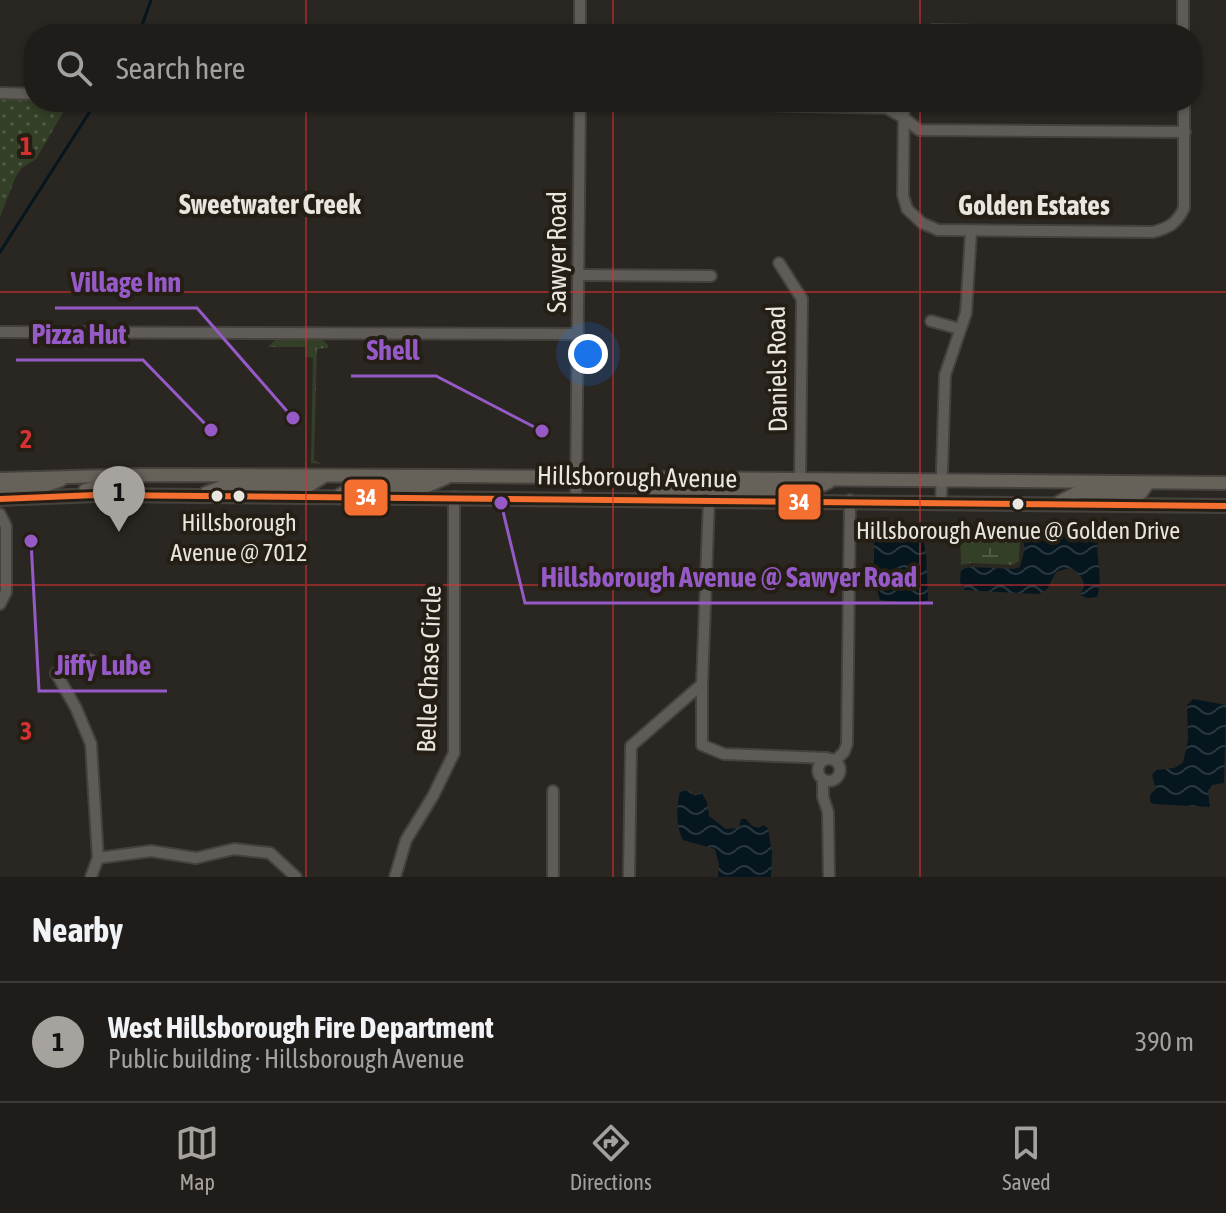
<!DOCTYPE html>
<meta charset="utf-8">
<style>
body{margin:0;font-family:"Asap Condensed",sans-serif;background:#2d2927;color:#f1f3f6}
.you{position:absolute;left:588px;top:354px;width:28px;height:28px;margin:-20px;border:6px solid #fff;border-radius:50%;background:#1a73e8;box-shadow:0 0 0 12px #1a73e833}
.badge{display:grid;place-items:center;width:52px;height:52px;border-radius:50%;background:#a6a29d;color:#111;font-size:26px;font-weight:700}
.pin{position:absolute;translate:-50% -66px;filter:drop-shadow(0 2px 4px #0008)}
.pin::after{content:'';position:absolute;top:42px;width:28px;height:24px;background:inherit;clip-path:polygon(0 0,100% 0,50% 100%)}
.list{margin:0;padding:0;list-style:none}
h2{display:flex;justify-content:space-between;align-items:center;height:104px;margin:0;padding:0 32px;font-size:34px}
h2 small{font-size:26px;font-weight:400;color:#a2a1a2}
.list li{display:grid;grid-template-columns:52px 1fr auto;gap:24px;align-items:center;box-sizing:border-box;height:120px;padding:0 32px;border-top:2px solid #3d3a39}
.list b{display:block;font-size:30px;white-space:nowrap}
.list p{margin:0;font-size:26px;white-space:nowrap;color:#a2a1a2}
.list em{font-size:26px;font-style:normal;color:#a2a1a2}
.icon{flex:none;width:44px;height:44px;fill:none;stroke:currentColor;stroke-width:2;stroke-linecap:round;stroke-linejoin:round}
.map{position:relative;flex:none;width:1226px;height:877px;overflow:hidden}
.search{position:absolute;background:#201c1a;box-shadow:0 2px 6px #0004;left:24px;right:24px;top:24px;height:88px;display:flex;align-items:center;gap:20px;box-sizing:border-box;padding:0 28px;border-radius:32px;color:#a2a1a2;font-size:30px}
.sheet{height:224px;background:#201c1a}
nav{display:flex;justify-content:space-around;align-items:center;box-sizing:border-box;height:112px;border-top:2px solid #3d3a39;background:#201c1a;font-size:22px;color:#a2a1a2}
nav a{display:grid;justify-items:center;gap:4px}
nav .on{color:#a6a29d}
.map>svg:first-child{display:block}
</style>
<div class="map">
<svg width="1226" height="877" viewBox="0 0 1226 877">
<defs>
<pattern id="grass-tufts" width="24" height="20" patternUnits="userSpaceOnUse" patternTransform="scale(2)"><rect width="24" height="20" fill="#343f27"/><path d="M3 7l-1-3M5 7V3M7 7l1-3M15 17l-1-3M17 17v-4M19 17l1-3" fill="none" stroke="#515b46"/></pattern>
<pattern id="wetland-marsh" width="20" height="14" patternUnits="userSpaceOnUse" patternTransform="scale(2)"><rect width="20" height="14" fill="#343f27"/><path d="M1 5h8M5 5V1M11 12h8M15 12V8" fill="none" stroke="#515b46"/></pattern>
<pattern id="park-dots" width="8" height="8" patternUnits="userSpaceOnUse" patternTransform="scale(2)"><rect width="8" height="8" fill="#343f27"/><path d="M2 2h.1M6 6h.1" fill="none" stroke="#515b46" stroke-width="1.8" stroke-linecap="round"/></pattern>
<pattern id="water-waves" width="16" height="10" patternUnits="userSpaceOnUse" patternTransform="scale(2)"><rect width="16" height="10" fill="#05161f"/><path d="M0 5q4-4 8 0t8 0" fill="none" stroke="#29383f"/></pattern>
</defs>
<rect width="100%" height="100%" fill="#2a2622"/>
<path fill="url(#grass-tufts)" d="M276,339L322,340L328,345V348L317,349L314,460L322,464L311,463L313,358L305,357V347H268Z"/>
<path fill="url(#wetland-marsh)" d="M965,528L1025,532L1020,540L1019,561L1013,565L971,563L961,565L960,533Z"/>
<path fill="url(#park-dots)" d="M0,98L66,102L65,109L36,159L22,168L16,176L0,217Z"/>
<g fill="url(#water-waves)">
<path d="M917,529L922,533L926,553L928,600L916,604L880,600L874,580V536L887,531Z"/>
<path d="M1051,533L1094,535L1098,538C1095,558 1104,578 1097,597L1087,598L1080,595L1084,587C1084,578 1078,571 1069,568L1056,572L1047,589L1039,594L964,590L960,582L961,569L971,567L1014,569L1020,567L1025,548L1023,541L1028,535Z"/>
<path d="M1193,699L1226,705L1224,783L1212,785L1208,791L1210,807L1154,804L1150,802V795L1156,789L1152,775L1156,770L1174,768L1183,763L1188,740L1187,705Z"/>
<path d="M688,790L695,796L701,792L707,802L709,816L726,829L739,828L741,819H746L752,826L759,828L763,825L768,828L772,853L771,877H718L719,864L715,849L683,840C676,827 676,807 680,792Z"/>
</g>
<g fill="none" stroke-linecap="round" stroke-linejoin="round">
<g stroke="#05161f" stroke-width="3">
<path d="M139,34L151,0"/>
<path d="M0,252L96,102"/>
</g>
<g stroke="#45423e" stroke-width="14">
<g id="minor">
<path d="M580,34V0"/>
<path d="M918,34L933,30L1129,34"/>
<path d="M1183,34V0"/>
<path d="M0,93L34,94"/>
<path d="M647,102L886,108L904,118L919,130L1185,132"/>
<path d="M904,102L903,195L907,209L922,223L938,230L1153,232C1169,228 1177,223 1184,208V102"/>
<path d="M779,263L802,299L800,480"/>
<path d="M579,275L711,276"/>
<path d="M931,321L960,329"/>
<path d="M0,332L578,334"/>
<path d="M576,498L580,102"/>
<path d="M941,502L945,375L966,313L971,232"/>
<path d="M0,514L6,526V592L0,604"/>
<path d="M90,660L56,673L76,708L91,744L98,858L91,877"/>
<path d="M702,684L709,500"/>
<circle cx="829" cy="770" r="11"/>
<path d="M836,760L844,752L847,744L850,500"/>
<path d="M823,781V797L828,812L829,877"/>
<path d="M553,791V877"/>
<path d="M98,858L151,851L196,858L234,849L270,853L296,877"/>
<path d="M395,877L406,840L433,796L454,753V497"/>
<path d="M629,877L631,746L702,684V745L724,754L827,758"/>
</g>
</g>
<g stroke="#45423e" stroke-width="16">
<g id="major">
<path d="M0,479L141,475L453,476L1226,483"/>
<path d="M85,490C108,484 121,490 141,475"/>
<path d="M206,493L221,487H307L323,477"/>
<path d="M340,495L354,487H425L446,478"/>
<path d="M0,497L6,488L44,486L61,480"/>
<path d="M639,498C671,482 698,499 728,479"/>
<path d="M0,499L96,495L1226,506"/>
<path d="M711,499L729,489H814L829,482"/>
<path d="M1059,502L1078,492L1141,493L1148,483"/>
</g>
</g>
<use href="#minor" stroke="#5f5c58" stroke-width="10"/>
<use href="#major" stroke="#666159" stroke-width="12"/>
<g stroke="#241e15" stroke-width="12">
<path id="bus-1" d="M0,499L96,495L1226,506"/>
</g>
<use href="#bus-1" stroke="#f46f30" stroke-width="6"/>
</g>
<path fill="none" stroke="#d73131" stroke-width="2" stroke-opacity="0.55" d="M306,0V34M613,0V34M920,0V34M306,102V877M613,102V877M920,102V877M0,292H1226M0,585H1226"/>
<g fill="#e9e5df" stroke="#241e15" stroke-width="3">
<circle cx="217" cy="496" r="7"/>
<circle cx="239" cy="496" r="7"/>
<circle cx="1018" cy="504" r="7"/>
</g>
<g text-anchor="middle" dominant-baseline="central" stroke-width="8" stroke-linejoin="round" paint-order="stroke">
<g font-size="24" fill="#e9e5df" stroke="#241e15">
<text x="239" y="522">Hillsborough<tspan x="239" dy="30">Avenue @ 7012</tspan></text>
<text x="1018" y="530">Hillsborough Avenue @ Golden Drive</text>
</g>
<g font-size="26" fill="#e9e5df" stroke="#241e15">
<text transform="translate(557 252) rotate(-90)">Sawyer Road</text>
<text transform="translate(777 369) rotate(-91)">Daniels Road</text>
<text transform="translate(637 477) rotate(1)">Hillsborough Avenue</text>
<text transform="translate(429 669) rotate(-88)">Belle Chase Circle</text>
</g>
<g font-size="28" font-weight="bold" fill="#e9e5df" stroke="#241e15">
<text x="270" y="204">Sweetwater Creek</text>
<text x="1034" y="205">Golden Estates</text>
</g>
</g>
<g font-size="26" text-anchor="middle" font-weight="bold" fill="#d73131" stroke="#241e15" stroke-width="8" stroke-linejoin="round" paint-order="stroke">
<text x="26" y="155">1</text>
<text x="26" y="448">2</text>
<text x="26" y="740">3</text>
</g>
<path fill="none" stroke="#965ac7" stroke-width="3" d="M293 418L197 308H55M211 430L143 360H16M542 431L436 376H351M501 503L525 603H933M31 541L39 691H167"/>
<g fill="#965ac7" stroke="#241e15" stroke-width="3">
<circle cx="293" cy="418" r="8"/>
<circle cx="211" cy="430" r="8"/>
<circle cx="542" cy="431" r="8"/>
<circle cx="501" cy="503" r="8"/>
<circle cx="31" cy="541" r="8"/>
</g>
<g font-size="28" text-anchor="middle" font-weight="bold" fill="#965ac7" stroke="#241e15" stroke-width="8" stroke-linejoin="round" paint-order="stroke">
<text x="126" y="292">Village Inn</text>
<text x="79" y="344">Pizza Hut</text>
<text x="393" y="360">Shell</text>
<text x="729" y="587">Hillsborough Avenue @ Sawyer Road</text>
<text x="103" y="675">Jiffy Lube</text>
</g>
<g stroke="#241e15" stroke-width="3">
<rect x="343" y="478" width="46" height="39" rx="8" fill="#f46f30"/>
<rect x="777" y="483" width="45" height="38" rx="8" fill="#f46f30"/>
</g>
<g font-size="22" text-anchor="middle" font-weight="bold" fill="#fff">
<text x="366" y="505">34</text>
<text x="799" y="510">34</text>
</g>
</svg>
<div class="you"></div>
<div class="pin badge" style="left:119px;top:532px">1</div>
<div class="search"><svg class="icon" aria-label="search" viewBox="0 0 24 24"><circle cx="10" cy="10" r="6"/><path d="M15 15l6 6"/></svg>Search here</div>
</div>
<section class="sheet">
<h2>Nearby<small></small></h2>
<ul class="list">
<li><span class="badge">1</span><div><b>West Hillsborough Fire Department</b><p>Public building · Hillsborough Avenue</p></div><em>390 m</em></li>
</ul>
</section>
<nav>
<a class="on"><svg class="icon" aria-label="map" viewBox="0 0 24 24"><path d="M3 6l6-2 6 2 6-2v14l-6 2-6-2-6 2zM9 4v14M15 6v14"/></svg>Map</a>
<a><svg class="icon" aria-label="directions" viewBox="0 0 24 24"><path d="M12 3l9 9-9 9-9-9zM9 14v-3h6M13 9l2 2-2 2"/></svg>Directions</a>
<a><svg class="icon" aria-label="saved" viewBox="0 0 24 24"><path d="M7 4h10v16l-5-4-5 4z"/></svg>Saved</a>
</nav>
